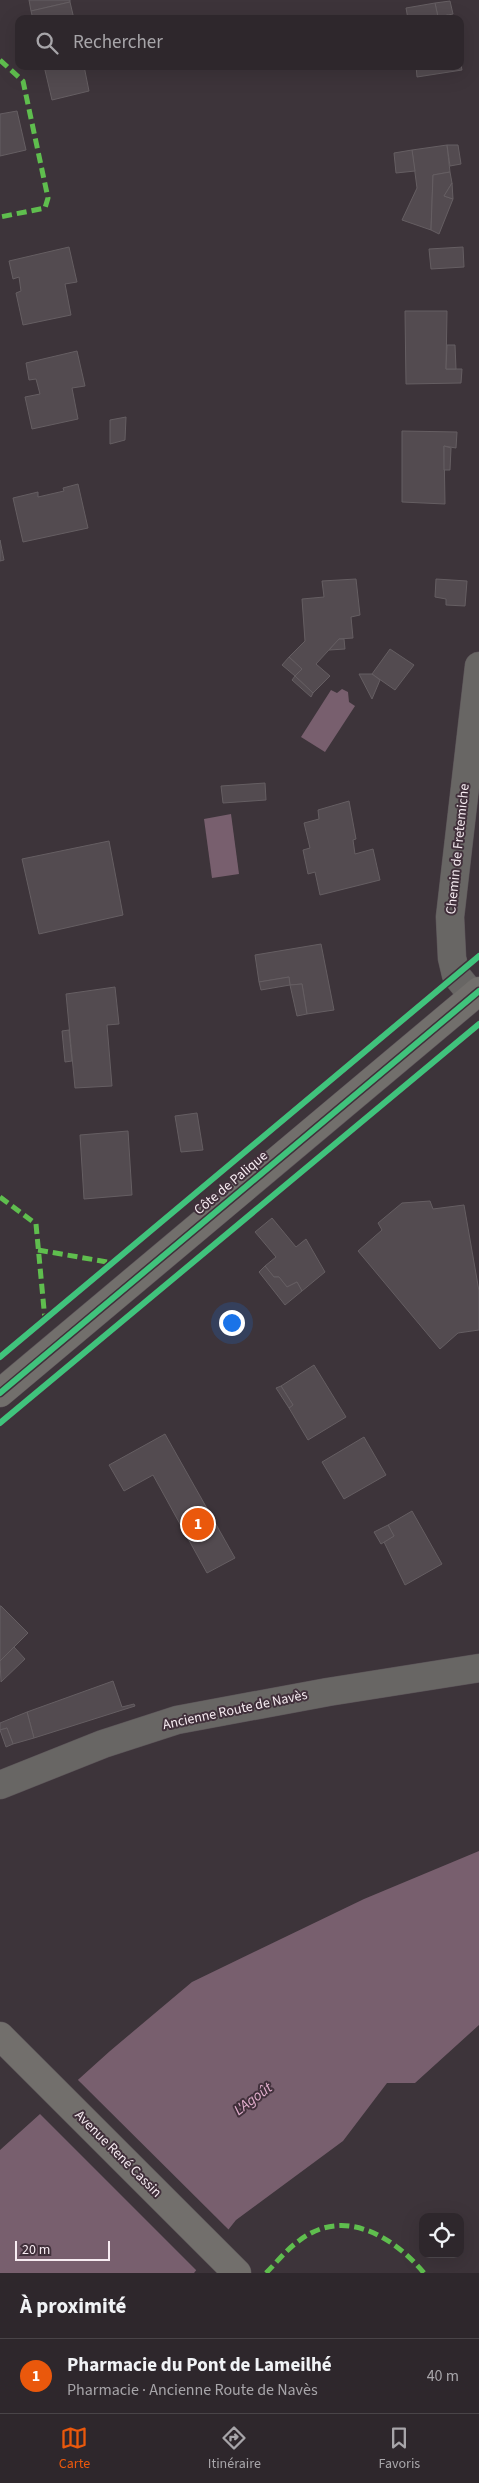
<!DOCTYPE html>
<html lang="fr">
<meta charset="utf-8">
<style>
body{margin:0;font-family:"Source Sans 3",sans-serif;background:#3a3338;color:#f1f3f6}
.controls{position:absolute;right:15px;bottom:15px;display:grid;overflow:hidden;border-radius:10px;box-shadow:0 5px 20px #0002}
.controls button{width:45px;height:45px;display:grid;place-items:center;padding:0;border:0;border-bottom:1px solid #494448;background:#2e272c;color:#f1f3f6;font:25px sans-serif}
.scale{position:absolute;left:15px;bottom:12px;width:95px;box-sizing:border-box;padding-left:5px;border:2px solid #f7ecf2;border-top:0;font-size:14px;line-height:18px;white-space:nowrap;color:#f7ecf2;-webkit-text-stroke:4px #41303b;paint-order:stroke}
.you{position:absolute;left:231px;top:1322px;width:18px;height:18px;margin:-12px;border:4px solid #fff;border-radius:50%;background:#1a73e8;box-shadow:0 0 0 8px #1a73e833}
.badge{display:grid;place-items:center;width:32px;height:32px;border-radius:50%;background:#ea580c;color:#fff;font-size:16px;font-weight:700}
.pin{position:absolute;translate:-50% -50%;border:2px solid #fff;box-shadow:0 1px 5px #0006}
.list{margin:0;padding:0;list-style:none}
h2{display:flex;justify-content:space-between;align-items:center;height:65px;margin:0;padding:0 20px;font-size:21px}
h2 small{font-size:16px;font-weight:400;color:#a7a5a9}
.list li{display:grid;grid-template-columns:32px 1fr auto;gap:15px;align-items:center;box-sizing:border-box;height:75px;padding:0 20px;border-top:1px solid #494448}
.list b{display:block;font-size:19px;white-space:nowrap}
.list p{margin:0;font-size:16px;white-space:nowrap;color:#a7a5a9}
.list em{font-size:16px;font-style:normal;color:#a7a5a9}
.icon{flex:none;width:28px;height:28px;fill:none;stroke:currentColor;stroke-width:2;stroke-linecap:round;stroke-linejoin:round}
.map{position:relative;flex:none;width:479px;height:2273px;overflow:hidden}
.search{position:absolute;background:#2e272c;box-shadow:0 5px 20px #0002;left:15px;right:15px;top:15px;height:55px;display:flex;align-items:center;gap:12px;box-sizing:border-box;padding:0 18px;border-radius:10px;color:#a7a5a9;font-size:19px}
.sheet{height:140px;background:#2e272c}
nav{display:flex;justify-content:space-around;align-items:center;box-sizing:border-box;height:70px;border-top:1px solid #494448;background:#2e272c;font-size:14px;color:#a7a5a9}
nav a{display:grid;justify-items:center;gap:2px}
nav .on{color:#ea580c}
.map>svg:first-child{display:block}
</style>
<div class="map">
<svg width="479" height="2273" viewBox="0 0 479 2273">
<rect width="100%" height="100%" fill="#3d343a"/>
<g fill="#785f6e">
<path d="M342,689L348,692L349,702L355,706L325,752L301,737L331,690L337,693Z"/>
<path d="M231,814L239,874L212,878L204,819Z"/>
<path d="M479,1851V2025L415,2083H387L343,2141L236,2220L194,2273H0V2150L110,2051L192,1982L364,1899Z"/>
</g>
<path fill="#3d343a" d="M76,2078L230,2231L198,2272L38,2112Z"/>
<g fill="#534b50" stroke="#655e62">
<path d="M29,0H70V2L31,11Z"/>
<path d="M450,1L453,14L438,17L435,3Z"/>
<path d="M70,2L74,19H33L31,11Z"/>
<path d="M435,3L438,17L448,15L449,19H408L406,8Z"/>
<path d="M460,60L462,70L417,77L416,66H460Z"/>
<path d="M44,66H84L89,91L52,100Z"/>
<path d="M17,111L26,150L0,156V114Z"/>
<path d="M447,145L450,172L433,175L431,230L402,220L417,188L412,150Z"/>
<path d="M447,145H458L461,164L450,166Z"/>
<path d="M412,150L415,171L396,173L394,153Z"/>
<path d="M450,172L452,183L444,196L453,199L439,234L431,230L433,175Z"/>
<path d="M452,183L453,199L444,196Z"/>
<path d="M69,247L77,282L65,284L71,315L23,325L16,293L21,291L19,277L13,279L9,261Z"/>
<path d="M463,247L464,267L431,269L429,249Z"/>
<path d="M405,311H447L446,369H462L461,383L406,384Z"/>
<path d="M447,345H455L456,369H446Z"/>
<path d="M77,351L85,386L72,388L78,419L32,429L25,397L40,394L36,379L29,380L26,363Z"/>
<path d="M126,417L125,440L110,444V420Z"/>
<path d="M402,431L457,432L456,448L444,446L445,504L402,502Z"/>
<path d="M444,446L451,448L450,470H444Z"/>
<path d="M78,484L88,528L23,542L13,498L38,492V497L64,491L63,488Z"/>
<path d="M0,540L4,560L0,561Z"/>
<path d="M356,579L360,615L351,617L353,638L339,639L316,664L330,676L313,693L295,676L302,669L289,657L305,641L302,599L324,597L322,581Z"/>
<path d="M436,579L467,581L465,606L446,605V599L435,597Z"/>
<path d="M339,639H344L345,649L329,650Z"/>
<path d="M390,649L414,665L395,690L372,674Z"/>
<path d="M289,657L302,669L295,676L282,665Z"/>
<path d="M359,674H372L380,680L372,699Z"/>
<path d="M295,676L313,693L311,697L292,680Z"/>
<path d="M265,783L266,800L223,803L221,786Z"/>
<path d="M349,801L356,839L353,840L355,854L373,849L380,880L320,895L315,872L308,874L303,850L310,848L304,823L319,819L318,810Z"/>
<path d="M109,841L123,915L39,934L22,859Z"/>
<path d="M321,944L334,1010L307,1014L302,984L290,985L289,977L259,982L255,955Z"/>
<path d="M289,977L290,985L261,990L259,982Z"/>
<path d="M302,984L307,1014L297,1016L290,985Z"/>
<path d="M115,987L119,1024L107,1025L112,1086L75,1088L66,994Z"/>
<path d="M69,1030L72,1061L65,1062L62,1031Z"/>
<path d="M197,1113L203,1150L181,1152L175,1116Z"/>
<path d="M128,1131L132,1195L84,1199L80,1135Z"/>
<path d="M430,1201L433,1209L464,1205L479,1291V1330L458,1333L440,1349L358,1251L382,1230L378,1223L402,1203Z"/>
<path d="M272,1218L296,1247L306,1239L325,1272L302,1291L297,1282L287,1287L279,1277H274L265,1266L276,1257L255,1232Z"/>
<path d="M265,1266L274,1277H279L287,1287L297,1282L302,1291L285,1305L259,1272Z"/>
<path d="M314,1365L346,1417L308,1440L289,1408L293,1405L281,1386Z"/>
<path d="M281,1386L293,1405L289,1408L276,1388Z"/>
<path d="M165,1434L235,1558L207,1573L153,1475L124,1491L109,1465Z"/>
<path d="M364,1437L386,1475L344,1499L322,1462Z"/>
<path d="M412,1511L442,1564L405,1585L384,1542L394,1536L388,1525Z"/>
<path d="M388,1525L394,1536L381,1544L374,1532Z"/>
<path d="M1,1606L28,1633L0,1661V1606Z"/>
<path d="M14,1647L25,1659L1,1682L0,1661Z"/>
<path d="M113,1681L122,1707L134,1704L135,1706L34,1738L27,1712Z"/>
<path d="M27,1712L34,1738L13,1744L7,1728L0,1730V1723Z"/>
<path d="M7,1728L13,1744L6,1747L0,1730Z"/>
</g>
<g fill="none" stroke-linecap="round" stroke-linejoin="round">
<g stroke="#5a5257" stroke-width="29">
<g id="minor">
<path d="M473,996L456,975L452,958L450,917L479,666"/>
<path d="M0,1785L103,1744L177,1720L328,1692L479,1668"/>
</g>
</g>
<g stroke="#5a5257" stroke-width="29">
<g id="major">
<path d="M0,1393L479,991"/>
<path d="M0,2036L237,2273"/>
</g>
</g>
<use href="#minor" stroke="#686664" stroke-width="28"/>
<use href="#major" stroke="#726f6c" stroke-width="28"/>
<g stroke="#5fbe4e" stroke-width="5" stroke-dasharray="10 5" stroke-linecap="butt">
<path d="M0,60L23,81L48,198L45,208L0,217"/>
<path d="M0,1197L36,1224L45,1320"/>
<path d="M38,1250L113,1263"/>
<path d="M266,2273C277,2262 287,2249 300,2240C344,2207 393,2236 424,2273"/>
</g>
<g stroke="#41303b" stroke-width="9">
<g id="cycleway">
<path d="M0,1357L479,956"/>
<path d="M0,1393L479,991"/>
<path d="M0,1423L479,1024"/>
</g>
</g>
<use href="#cycleway" stroke="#40c37c" stroke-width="6"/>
</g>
<g text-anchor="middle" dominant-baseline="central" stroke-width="4" stroke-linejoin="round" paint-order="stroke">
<g font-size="14" fill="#f7ecf2" stroke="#41303b">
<text transform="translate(458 849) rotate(-84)">Chemin de Fretemiche</text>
<text transform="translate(231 1183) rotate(-40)">Côte de Palique</text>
<text transform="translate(235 1710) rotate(-12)">Ancienne Route de Navès</text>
<text transform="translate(118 2154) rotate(45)">Avenue René Cassin</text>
</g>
<g font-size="15" font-style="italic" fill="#e4b0cf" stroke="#41303b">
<text transform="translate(253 2099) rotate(-37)">L'Agoût</text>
</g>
</g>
</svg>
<div class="controls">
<button><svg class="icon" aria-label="locate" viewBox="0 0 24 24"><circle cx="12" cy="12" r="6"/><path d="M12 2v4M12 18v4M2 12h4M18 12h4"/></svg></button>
</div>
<div class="scale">20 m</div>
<div class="you"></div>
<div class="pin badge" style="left:198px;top:1524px">1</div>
<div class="search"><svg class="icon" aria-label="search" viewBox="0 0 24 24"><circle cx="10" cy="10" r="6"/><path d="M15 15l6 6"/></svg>Rechercher</div>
</div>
<section class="sheet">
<h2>À proximité<small></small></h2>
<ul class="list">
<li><span class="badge">1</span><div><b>Pharmacie du Pont de Lameilhé</b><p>Pharmacie · Ancienne Route de Navès</p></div><em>40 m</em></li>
</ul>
</section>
<nav>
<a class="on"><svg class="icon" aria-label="map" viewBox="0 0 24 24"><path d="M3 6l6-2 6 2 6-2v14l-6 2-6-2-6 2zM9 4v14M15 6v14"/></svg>Carte</a>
<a><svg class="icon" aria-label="directions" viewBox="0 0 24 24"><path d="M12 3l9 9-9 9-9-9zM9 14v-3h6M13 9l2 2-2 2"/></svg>Itinéraire</a>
<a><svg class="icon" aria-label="saved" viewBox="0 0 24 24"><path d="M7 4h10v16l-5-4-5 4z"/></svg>Favoris</a>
</nav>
